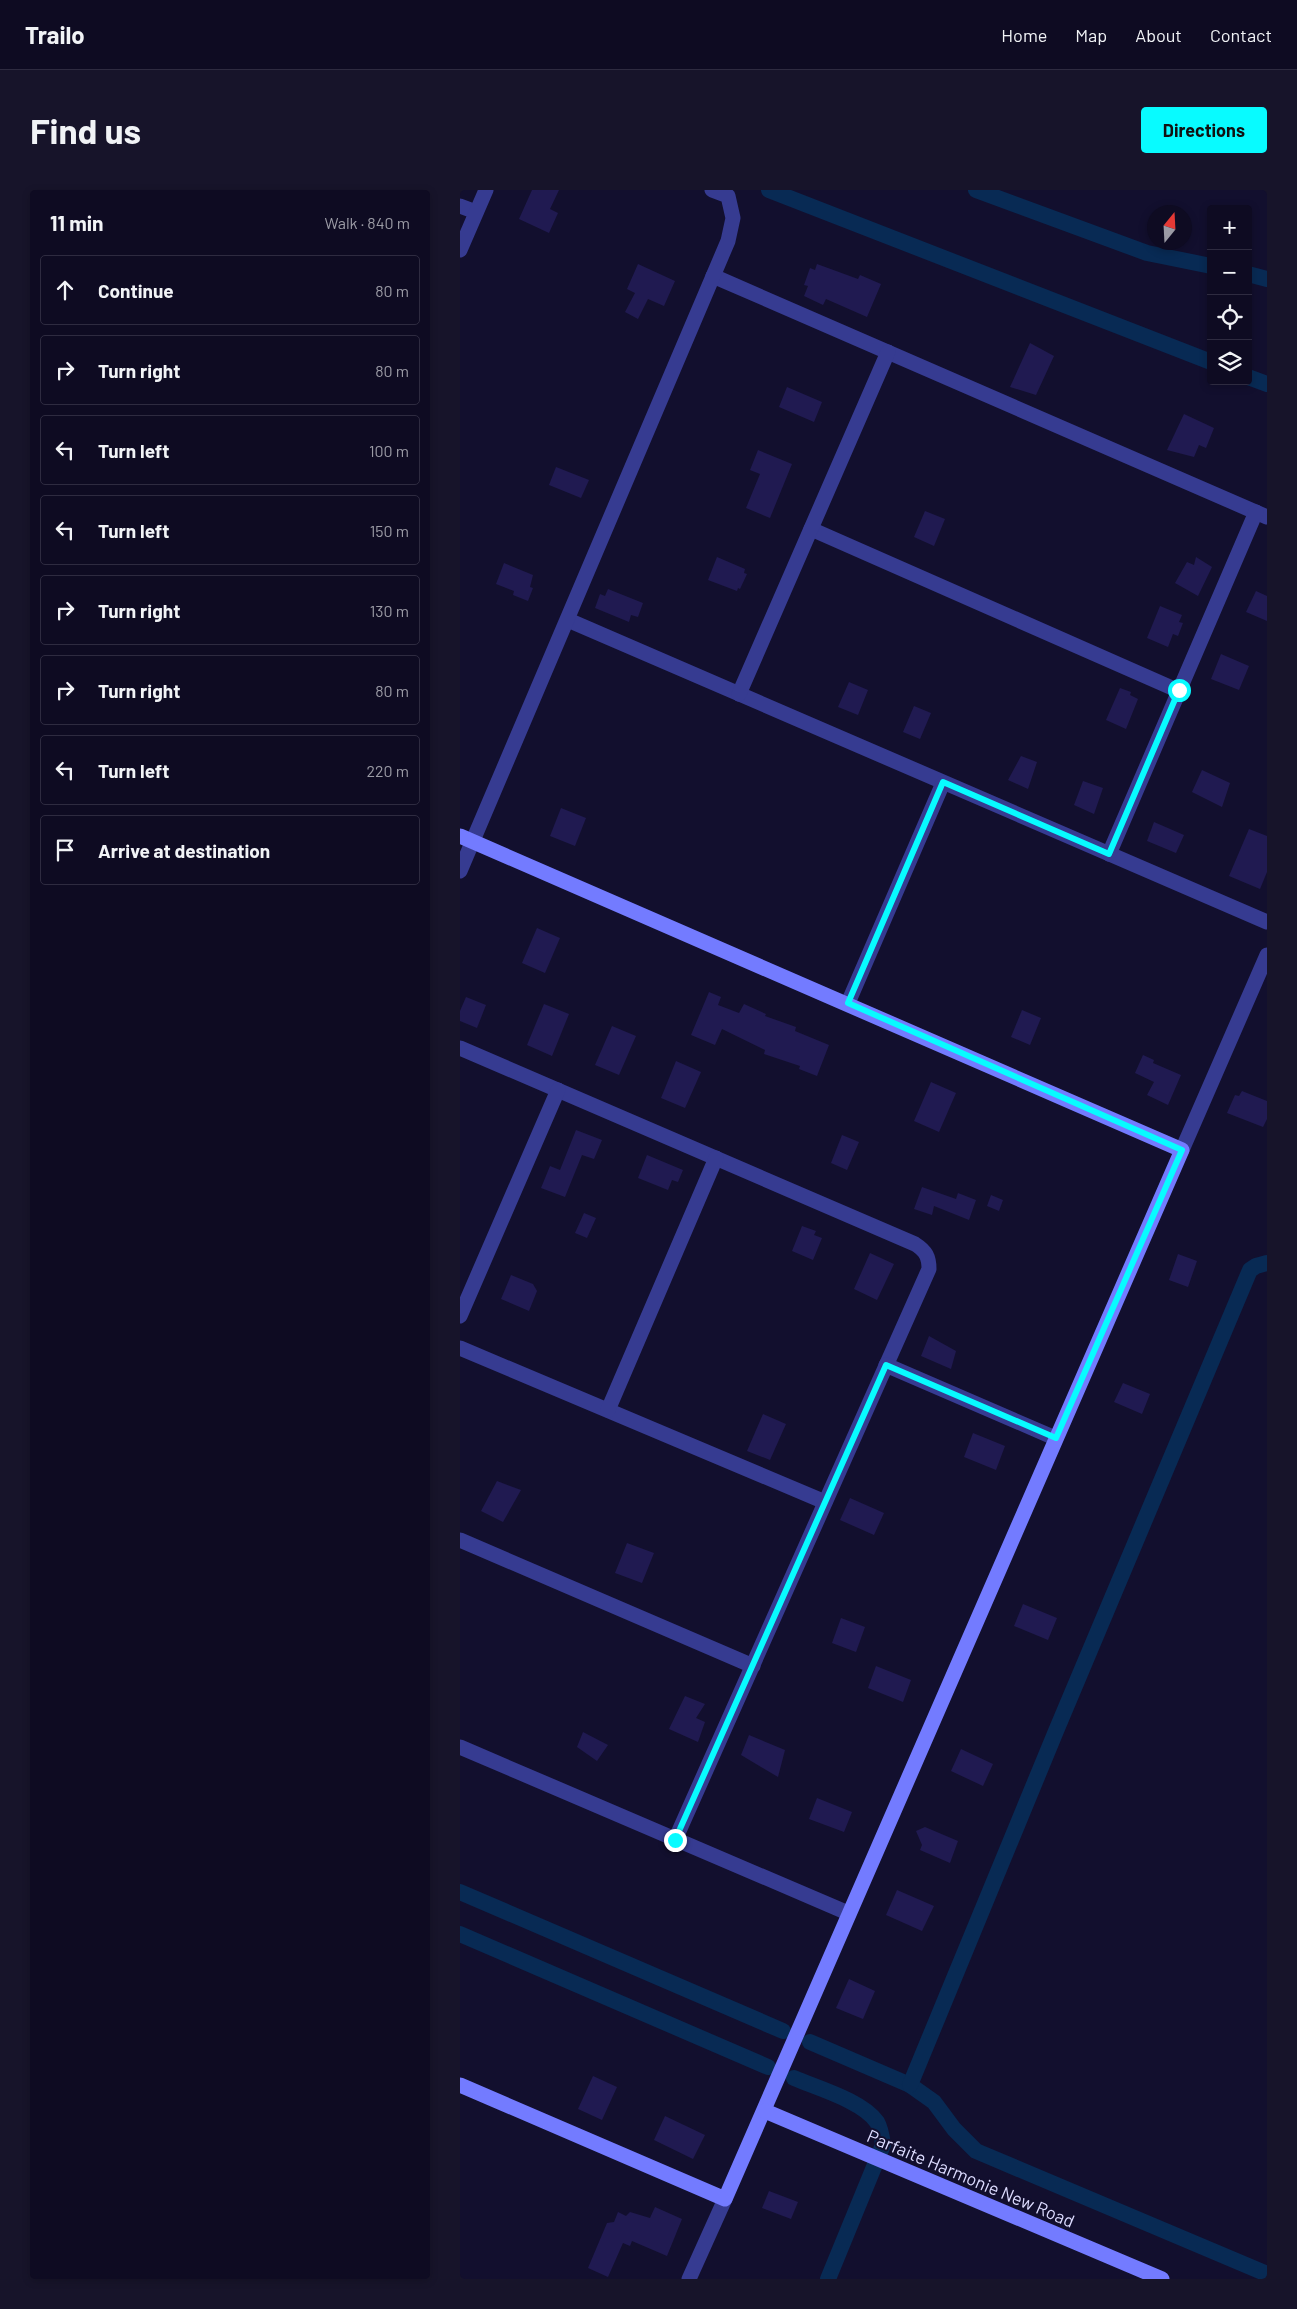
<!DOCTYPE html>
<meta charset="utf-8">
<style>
body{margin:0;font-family:Barlow,sans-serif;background:#17142a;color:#f1f3f6}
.controls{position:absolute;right:15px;top:15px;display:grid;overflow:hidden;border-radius:5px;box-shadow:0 2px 8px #0003}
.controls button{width:45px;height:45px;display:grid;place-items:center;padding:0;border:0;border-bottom:1px solid #2e2b40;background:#0e0b22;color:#f1f3f6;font:25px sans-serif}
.compass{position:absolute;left:687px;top:15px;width:45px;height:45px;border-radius:50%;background:#0e0b22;box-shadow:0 2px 8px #0003;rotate:18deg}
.stop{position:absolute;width:15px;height:15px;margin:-11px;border:4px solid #08fbff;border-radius:50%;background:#fff}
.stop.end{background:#08fbff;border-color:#fff;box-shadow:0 1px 5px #0008}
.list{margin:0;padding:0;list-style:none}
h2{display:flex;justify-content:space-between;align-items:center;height:65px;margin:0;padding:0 20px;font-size:21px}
h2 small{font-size:16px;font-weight:400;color:#9b9ba5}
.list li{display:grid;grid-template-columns:32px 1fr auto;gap:15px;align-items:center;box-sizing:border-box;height:70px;margin:0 10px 10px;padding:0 10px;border:1px solid #2e2b40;border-radius:5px}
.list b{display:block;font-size:19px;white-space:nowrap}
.list em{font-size:16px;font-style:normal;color:#9b9ba5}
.icon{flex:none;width:28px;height:28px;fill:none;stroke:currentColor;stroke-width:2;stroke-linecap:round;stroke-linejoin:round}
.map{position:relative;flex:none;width:807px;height:2089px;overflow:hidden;border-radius:5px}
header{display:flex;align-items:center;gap:30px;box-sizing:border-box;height:70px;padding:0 25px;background:#0e0b22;border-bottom:1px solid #2e2b40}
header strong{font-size:24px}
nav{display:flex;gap:28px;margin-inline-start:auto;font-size:18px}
.intro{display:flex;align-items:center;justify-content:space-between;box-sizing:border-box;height:120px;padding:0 30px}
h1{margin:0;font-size:35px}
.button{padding:12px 22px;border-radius:5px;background:#08fbff;color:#111;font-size:18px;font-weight:700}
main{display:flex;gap:30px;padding:0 30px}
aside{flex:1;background:#0e0b22;border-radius:5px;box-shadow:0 2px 8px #0003}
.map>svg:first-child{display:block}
</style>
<header>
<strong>Trailo</strong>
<nav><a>Home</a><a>Map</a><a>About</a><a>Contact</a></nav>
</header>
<div class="intro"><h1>Find us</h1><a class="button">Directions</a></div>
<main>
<aside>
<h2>11 min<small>Walk · 840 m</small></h2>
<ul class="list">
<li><svg class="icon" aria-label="ahead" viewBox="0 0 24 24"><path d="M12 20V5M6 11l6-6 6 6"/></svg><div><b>Continue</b></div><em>80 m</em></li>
<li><svg class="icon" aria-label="right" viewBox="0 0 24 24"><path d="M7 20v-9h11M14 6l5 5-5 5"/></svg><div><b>Turn right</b></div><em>80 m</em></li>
<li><svg class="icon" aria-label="left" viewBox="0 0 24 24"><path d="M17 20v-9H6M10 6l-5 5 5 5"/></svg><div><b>Turn left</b></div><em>100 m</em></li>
<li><svg class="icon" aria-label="left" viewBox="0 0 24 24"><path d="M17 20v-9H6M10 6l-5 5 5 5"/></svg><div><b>Turn left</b></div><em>150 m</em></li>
<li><svg class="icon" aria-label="right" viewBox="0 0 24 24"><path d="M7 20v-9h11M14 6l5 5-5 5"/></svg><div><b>Turn right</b></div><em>130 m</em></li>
<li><svg class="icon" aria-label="right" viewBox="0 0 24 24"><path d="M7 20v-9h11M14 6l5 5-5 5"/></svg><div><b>Turn right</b></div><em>80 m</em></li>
<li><svg class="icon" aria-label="left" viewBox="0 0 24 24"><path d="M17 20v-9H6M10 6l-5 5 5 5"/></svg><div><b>Turn left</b></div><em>220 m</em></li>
<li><svg class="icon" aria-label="arrive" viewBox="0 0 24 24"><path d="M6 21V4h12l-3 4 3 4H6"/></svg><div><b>Arrive at destination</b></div></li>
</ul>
</aside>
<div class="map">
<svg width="807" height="2089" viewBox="0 0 807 2089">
<rect width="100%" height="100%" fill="#120f2e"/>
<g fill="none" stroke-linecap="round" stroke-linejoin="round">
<g stroke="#082a54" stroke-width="16">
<path d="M309,0L751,172"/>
<path d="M516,0L687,63L751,76"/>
<path d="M788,84L807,89"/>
<path d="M788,187L807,194"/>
<path d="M0,1702L323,1841"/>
<path d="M0,1744L308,1877"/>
<path d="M350,1852L450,1895L474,1912L494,1939L516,1961L807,2084"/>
<path d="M334,1888C357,1898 403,1911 417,1932C421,1939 422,1948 423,1955L368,2089"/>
<path d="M450,1895L596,1541L790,1080L796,1076L807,1073"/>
</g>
</g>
<g fill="#201a51">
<path d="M72,0H99L90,19L98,23L89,43L59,29Z"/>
<path d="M178,74L215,91L204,116L188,109L178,129L165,122L175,103L167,99Z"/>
<path d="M357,74L398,89L400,85L421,94L407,127L366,109L363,115L344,106L348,96L344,95L350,78L355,80Z"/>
<path d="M570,153L594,166L576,205L550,197Z"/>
<path d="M327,197L362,212L354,232L319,217Z"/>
<path d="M724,224L754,238L746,258L739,255L734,267L707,260Z"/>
<path d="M298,260L332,274L310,328L286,318L300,284L290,280Z"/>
<path d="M96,277L129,290L121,308L89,295Z"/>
<path d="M465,321L485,329L474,356L454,347Z"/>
<path d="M257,367L285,379L284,383L287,384L280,399L278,398L277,401L248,390Z"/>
<path d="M736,367L752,377L738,406L715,393L727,372L734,375Z"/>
<path d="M44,373L73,385L70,397L73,398L68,411L53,405L54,401L36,394Z"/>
<path d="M148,399L183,413L178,427L171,425L169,432L135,418L140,404L145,406Z"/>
<path d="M796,401L807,406V431L786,422Z"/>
<path d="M700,416L722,425L719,432L723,433L718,446L713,444L708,457L687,448Z"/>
<path d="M761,464L789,476L779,500L751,489Z"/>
<path d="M389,492L408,500L398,525L378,517Z"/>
<path d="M660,498L671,502L670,505L678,509L666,539L646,530Z"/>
<path d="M454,516L471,523L460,549L443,542Z"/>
<path d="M561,566L577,572L568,599L548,590Z"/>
<path d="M742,580L770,593L762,617L732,602Z"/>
<path d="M623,591L643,598L634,624L614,615Z"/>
<path d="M101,618L126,628L115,656L90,646Z"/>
<path d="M694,632L724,645L716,663L687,651Z"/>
<path d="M789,639L807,646V682L800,699L769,686Z"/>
<path d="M77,738L100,748L85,783L62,773Z"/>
<path d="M249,802L261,807L258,815L279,823L284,814L306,824L305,826L336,837L335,841L369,855L357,886L339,879L340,876L304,864L305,860L262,839L255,855L231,845Z"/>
<path d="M6,807L26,815L17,838L0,831V821Z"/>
<path d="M84,814L109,824L92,866L67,855Z"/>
<path d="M562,820L581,828L570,855L551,847Z"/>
<path d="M152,836L176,846L159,885L135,875Z"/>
<path d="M683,865L694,870L693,873L721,885L708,915L687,905L694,892L675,883Z"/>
<path d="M216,871L241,882L225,918L201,908Z"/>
<path d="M471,892L496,903L479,942L454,931Z"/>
<path d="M782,901L807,911V929L803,937L767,923L775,905L779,906Z"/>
<path d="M116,940L142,950L134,969L122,965L105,1007L81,998L90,976L100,980Z"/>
<path d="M382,945L399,952L387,980L371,973Z"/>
<path d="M187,965L223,980L218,992L212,990L208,1000L178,988Z"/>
<path d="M462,997L496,1009L498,1003L516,1010L509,1030L474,1016L472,1025L454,1019Z"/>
<path d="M531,1005L543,1010L539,1021L527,1016Z"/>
<path d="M124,1023L136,1028L127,1048L115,1043Z"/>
<path d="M342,1036L356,1041L354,1045L362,1048L353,1070L332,1061Z"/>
<path d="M410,1063L434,1074L417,1110L394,1099Z"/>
<path d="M718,1064L737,1071L728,1097L709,1090Z"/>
<path d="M51,1085L73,1094L77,1101L69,1121L41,1109Z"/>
<path d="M469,1146L496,1161L491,1179L461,1166Z"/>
<path d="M663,1193L690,1204L682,1224L654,1212Z"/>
<path d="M303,1224L326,1234L310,1270L287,1261Z"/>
<path d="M513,1243L545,1256L536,1280L504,1267Z"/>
<path d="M37,1291L61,1300L43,1332L21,1321Z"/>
<path d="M390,1308L424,1323L414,1345L380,1330Z"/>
<path d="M167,1353L194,1363L182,1393L155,1383Z"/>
<path d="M563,1414L597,1428L588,1450L554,1436Z"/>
<path d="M381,1428L405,1437L396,1462L372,1453Z"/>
<path d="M416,1476L451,1490L443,1512L408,1498Z"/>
<path d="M225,1506L245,1514L236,1528L245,1532L238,1552L209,1539Z"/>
<path d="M123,1542L148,1555L137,1571L117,1557Z"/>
<path d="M289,1545L325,1560L318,1587L281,1565Z"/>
<path d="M501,1559L533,1574L523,1596L491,1581Z"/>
<path d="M357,1608L392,1622L384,1642L349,1629Z"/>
<path d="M465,1637L498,1651L490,1673L460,1660L462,1655L456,1641Z"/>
<path d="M437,1700L474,1716L462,1741L426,1725Z"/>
<path d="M389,1789L415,1801L403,1829L376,1818Z"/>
<path d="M133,1886L157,1897L142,1930L118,1919Z"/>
<path d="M205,1926L245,1945L233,1969L194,1950Z"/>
<path d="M309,2001L338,2012L331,2029L302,2018Z"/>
<path d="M195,2017L222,2029L207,2066L172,2051L170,2056L163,2053L148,2087L128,2078L147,2033L154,2032L158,2022L166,2026L170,2022L190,2028Z"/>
</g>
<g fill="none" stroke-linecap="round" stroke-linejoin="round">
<g stroke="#363b91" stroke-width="15">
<path d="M0,16L16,22"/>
<path d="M0,60L26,0"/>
<path d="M253,86L807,327"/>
<path d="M351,339L719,501"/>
<path d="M108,430L807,732"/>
<path d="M279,504L428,162"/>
<path d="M649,664L796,322"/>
<path d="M0,681L268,51L273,28L268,6L252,0"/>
<path d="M388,813L483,593"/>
<path d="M0,858L455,1054C466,1061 469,1067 469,1079L215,1650"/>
<path d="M722,960L807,765"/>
<path d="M0,1126L98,900"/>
<path d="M0,1158L365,1312"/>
<path d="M426,1175L595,1248"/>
<path d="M148,1220L256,968"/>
<path d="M0,1350L293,1476"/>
<path d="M0,1557L388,1723"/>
<path d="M229,2089L265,2009"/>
</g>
<g stroke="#737bff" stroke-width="15">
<path d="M0,646L722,960L265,2009L0,1895"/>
<path d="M305,1921L702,2089"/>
</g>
</g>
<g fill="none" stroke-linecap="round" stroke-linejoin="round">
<path stroke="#08fbff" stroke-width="6" d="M215,1650L426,1175L596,1248L722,960L388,813L483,592L649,664L719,500"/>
</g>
<g text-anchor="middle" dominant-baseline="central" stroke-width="4" stroke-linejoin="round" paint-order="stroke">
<g font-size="18" fill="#dddcff" stroke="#120f2e">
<text transform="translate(511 1988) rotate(23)">Parfaite Harmonie New Road</text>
</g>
</g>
</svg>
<div class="controls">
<button>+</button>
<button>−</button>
<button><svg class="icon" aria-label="locate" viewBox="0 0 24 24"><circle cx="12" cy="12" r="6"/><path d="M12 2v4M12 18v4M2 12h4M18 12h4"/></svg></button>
<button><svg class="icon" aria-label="layers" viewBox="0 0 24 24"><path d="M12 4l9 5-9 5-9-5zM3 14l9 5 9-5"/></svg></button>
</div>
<svg class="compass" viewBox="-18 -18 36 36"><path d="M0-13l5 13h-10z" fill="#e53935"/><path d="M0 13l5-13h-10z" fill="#9b9ba5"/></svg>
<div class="stop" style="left:719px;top:500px"></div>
<div class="stop end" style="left:215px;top:1650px"></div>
</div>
</main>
